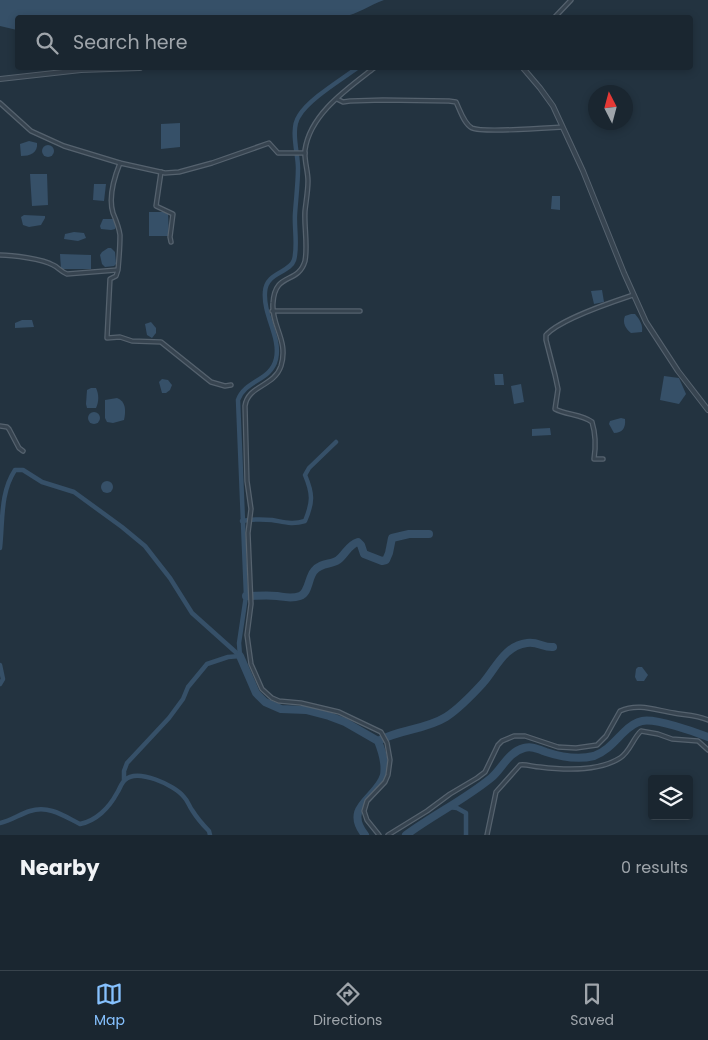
<!DOCTYPE html>
<style>
body{margin:0;font-family:Poppins,sans-serif;background:#27323c;color:#f1f3f6}
.controls{position:absolute;right:15px;bottom:15px;display:grid;overflow:hidden;border-radius:5px;box-shadow:0 2px 8px #0003}
.controls button{width:45px;height:45px;display:grid;place-items:center;padding:0;border:0;border-bottom:1px solid #38434c;background:#1a2630;color:#f1f3f6;font:25px sans-serif}
.compass{position:absolute;left:588px;top:85px;width:45px;height:45px;border-radius:50%;background:#1a2630;box-shadow:0 2px 8px #0003;rotate:354deg}
.list{margin:0;padding:0;list-style:none}
h2{display:flex;justify-content:space-between;align-items:center;height:65px;margin:0;padding:0 20px;font-size:21px}
h2 small{font-size:16px;font-weight:400;color:#9fa5ab}
.icon{flex:none;width:28px;height:28px;fill:none;stroke:currentColor;stroke-width:2;stroke-linecap:round;stroke-linejoin:round}
.map{position:relative;flex:none;width:708px;height:835px;overflow:hidden}
.search{position:absolute;background:#1a2630;box-shadow:0 2px 8px #0003;left:15px;right:15px;top:15px;height:55px;display:flex;align-items:center;gap:12px;box-sizing:border-box;padding:0 18px;border-radius:5px;color:#9fa5ab;font-size:19px}
.sheet{height:135px;background:#1a2630}
nav{display:flex;justify-content:space-around;align-items:center;box-sizing:border-box;height:70px;border-top:1px solid #38434c;background:#1a2630;font-size:14px;color:#9fa5ab}
nav a{display:grid;justify-items:center;gap:2px}
nav .on{color:#86c1fe}
.map>svg:first-child{display:block}
</style>
<div class="map">
<svg width="708" height="835" viewBox="0 0 708 835">
<rect width="100%" height="100%" fill="#233340"/>
<g fill="#365068">
<path d="M0,0H384C370,5 358,14 343,17L18,18L17,30L0,26Z"/>
<path d="M180,123V147L161,149V124Z"/>
<path d="M29,141L37,143C38,153 30,156 21,156L20,144Z"/>
<circle cx="48" cy="151" r="6"/>
<path d="M30,174H47L48,205L32,206Z"/>
<path d="M94,184H106L104,201L93,200Z"/>
<path d="M552,196H560V210L551,209Z"/>
<path d="M149,212H168L169,236H149Z"/>
<path d="M24,215L45,216V218L41,225L29,227L23,225L21,217Z"/>
<path d="M103,219H113L116,226L115,229L111,230L101,229L100,226Z"/>
<path d="M74,232L84,233L86,238L78,241L64,239L65,234Z"/>
<path d="M108,248H111L115,252L116,264L114,266L105,267L102,264L100,255L102,252Z"/>
<path d="M60,254L91,255V269H61Z"/>
<path d="M602,290L604,302L594,304L591,291Z"/>
<path d="M631,314H635C640,320 643,325 642,332L631,333C626,329 622,323 625,316Z"/>
<path d="M22,320H32L34,327L15,328V323Z"/>
<path d="M151,322L156,328V333L152,338L147,335L145,324Z"/>
<path d="M494,374H503L504,385H495Z"/>
<path d="M664,376L679,378L686,394L679,404L660,400Z"/>
<path d="M162,379L168,380L172,385L170,390L166,393H162L159,382Z"/>
<path d="M521,384L524,402L514,404L511,386Z"/>
<path d="M91,388H96C99,395 99,401 96,408H87L86,404L87,390Z"/>
<path d="M117,398C126,401 126,411 124,420L113,423L107,422L105,418V400Z"/>
<circle cx="94" cy="418" r="6"/>
<path d="M621,418L625,419C626,428 622,433 614,433L609,424L610,421Z"/>
<path d="M550,428L551,435L532,436V429Z"/>
<circle cx="107" cy="487" r="6"/>
<path d="M638,667H642L648,675L644,681H637L635,677L636,669Z"/>
</g>
<g fill="none" stroke-linecap="round" stroke-linejoin="round">
<g stroke="#365068" stroke-width="4.5">
<path d="M242,521C252,519 261,519 272,520C284,522 292,525 305,521C313,502 313,494 305,475L309,468L336,442"/>
<path d="M0,548C3,520 0,493 15,470H23L42,482L74,492L122,527L145,546L159,564L170,578L192,613L240,656"/>
<path d="M0,665L3,679L0,684"/>
<path d="M124,780V771L127,763L169,718L183,699L188,687L207,664L228,657L240,656L239,643L246,596L238,400C245,380 271,381 276,359C281,337 263,315 265,292C266,272 290,273 294,260C298,246 294,228 295,214C296,199 298,183 298,168C298,153 290,129 299,116C309,99 341,80 357,68"/>
<path d="M448,807L457,808L466,813V835"/>
<path d="M0,823C11,821 20,814 30,811C49,805 64,816 80,824C96,821 109,808 117,793C120,789 121,783 125,780C137,768 175,785 184,797C188,801 189,806 192,810C197,818 203,825 209,831L210,835"/>
</g>
<g stroke="#365068" stroke-width="8">
<path d="M246,596C256,596 267,595 277,596C285,597 291,599 300,596C309,593 308,578 314,571C321,562 331,565 338,560C346,554 348,545 358,542L361,545L364,554L382,561L386,560L389,553L392,538L409,534H429"/>
<path d="M240,656L256,693L265,702L281,709L306,710L329,716L345,722L378,741C382,751 386,764 384,775C378,798 342,806 365,835"/>
<path d="M378,741C400,729 425,730 446,717C460,708 472,695 483,683C496,668 504,646 527,643C537,641 544,648 553,647"/>
<path d="M406,835C433,815 464,800 491,778C502,769 508,752 524,748C532,746 538,749 546,752C561,757 578,760 594,756C607,751 614,742 623,733C628,728 636,722 642,721C656,718 695,732 708,737"/>
</g>
<g stroke="#55626e" stroke-width="5.5">
<g id="minor">
<path d="M554,18L571,0"/>
<path d="M374,68C347,89 310,114 305,150C304,160 308,171 308,181C308,191 306,201 305,211C304,227 308,245 305,261C298,285 275,271 273,303C271,326 289,340 281,366C274,387 248,385 245,406L247,481L251,509L248,533L251,604L247,635L251,664L262,689L272,698L279,701L301,703L339,712L381,732L387,743L390,760L388,775L385,782L367,801L364,811L367,820L379,835"/>
<path d="M337,99L343,102L350,101L383,100L449,101L456,102C460,110 464,124 472,128C483,133 546,128 562,127"/>
<path d="M0,103L31,131L64,146L120,163L165,173L179,172L212,163L269,143L278,153H305"/>
<path d="M120,163C114,178 108,197 113,213C116,220 119,227 120,235C120,247 119,259 118,270L116,276L110,279L107,338L120,337L132,341L161,342L211,382L225,386L231,385"/>
<path d="M161,172L156,206L173,214L170,237L171,242"/>
<path d="M0,255C12,255 43,259 53,265C58,267 60,271 67,274L117,270"/>
<path d="M272,311H360"/>
<path d="M0,426L7,427L9,429L19,448L23,451"/>
<path d="M603,459H594C596,446 596,435 592,422C582,414 566,415 555,409L558,389L555,375L546,340V335C560,319 612,302 633,295"/>
<path d="M388,835L427,811L450,794L477,778L485,772L498,745L502,741L514,736H525L558,747L576,748L597,745L606,736L620,711C638,703 655,710 674,713C685,715 697,715 708,720"/>
<path d="M487,835L496,792L520,765C527,764 533,767 540,767C564,770 598,772 620,758C630,752 633,738 641,731L658,734L672,739L698,741L708,750"/>
</g>
</g>
<g stroke="#55626e" stroke-width="6">
<g id="tertiary">
<path d="M523,68L540,88L553,106L583,171L624,273L646,322L678,371L708,410"/>
<path d="M0,79L81,70L140,68"/>
</g>
</g>
<use href="#minor" stroke="#374450" stroke-width="3"/>
<use href="#tertiary" stroke="#374450" stroke-width="4"/>
</g>
</svg>
<div class="controls">
<button><svg class="icon" aria-label="layers" viewBox="0 0 24 24"><path d="M12 4l9 5-9 5-9-5zM3 14l9 5 9-5"/></svg></button>
</div>
<svg class="compass" viewBox="-18 -18 36 36"><path d="M0-13l5 13h-10z" fill="#e53935"/><path d="M0 13l5-13h-10z" fill="#9fa5ab"/></svg>
<div class="search"><svg class="icon" aria-label="search" viewBox="0 0 24 24"><circle cx="10" cy="10" r="6"/><path d="M15 15l6 6"/></svg>Search here</div>
</div>
<section class="sheet">
<h2>Nearby<small>0 results</small></h2>
<ul class="list">
</ul>
</section>
<nav>
<a class="on"><svg class="icon" aria-label="map" viewBox="0 0 24 24"><path d="M3 6l6-2 6 2 6-2v14l-6 2-6-2-6 2zM9 4v14M15 6v14"/></svg>Map</a>
<a><svg class="icon" aria-label="directions" viewBox="0 0 24 24"><path d="M12 3l9 9-9 9-9-9zM9 14v-3h6M13 9l2 2-2 2"/></svg>Directions</a>
<a><svg class="icon" aria-label="saved" viewBox="0 0 24 24"><path d="M7 4h10v16l-5-4-5 4z"/></svg>Saved</a>
</nav>
